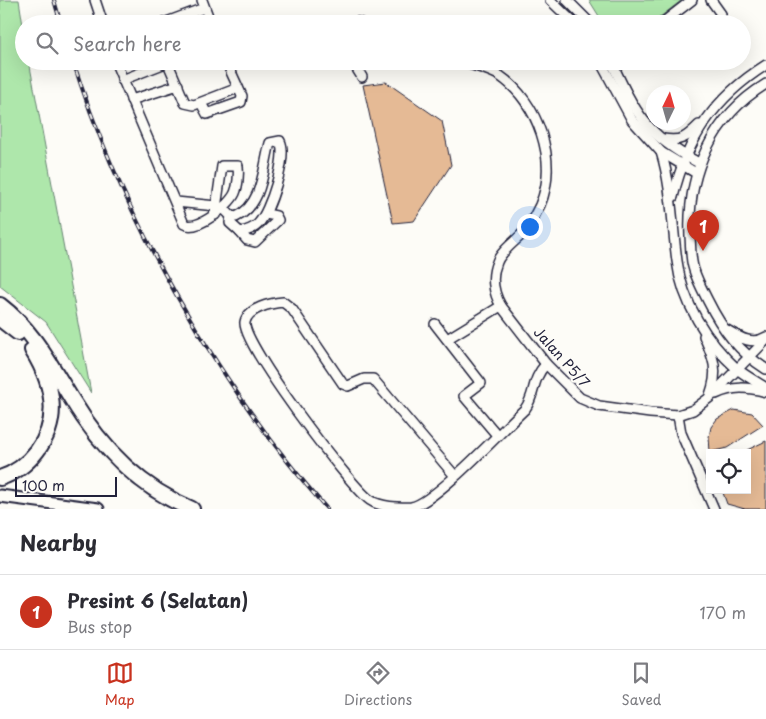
<!DOCTYPE html>
<style>
body{margin:0;font-family:"Playpen Sans",sans-serif;background:#f2f2f3;color:#2b2b33}
.controls{position:absolute;right:15px;bottom:15px;display:grid;overflow:hidden;border-radius:0px;box-shadow:0 5px 20px #0002}
.controls button{width:45px;height:45px;display:grid;place-items:center;padding:0;border:0;border-bottom:1px solid #e1e1e2;background:#fff;color:#2b2b33;font:25px sans-serif}
.compass{position:absolute;left:646px;top:85px;width:45px;height:45px;border-radius:50%;background:#fff;box-shadow:0 5px 20px #0002;rotate:5deg}
.scale{position:absolute;left:15px;bottom:12px;width:102px;box-sizing:border-box;padding-left:5px;border:2px solid #22223b;border-top:0;font-size:14px;line-height:18px;white-space:nowrap;color:#22223b;-webkit-text-stroke:4px #fdfcf7;paint-order:stroke}
.you{position:absolute;left:529px;top:226px;width:18px;height:18px;margin:-12px;border:4px solid #fff;border-radius:50%;background:#1a73e8;box-shadow:0 0 0 8px #1a73e833}
.badge{display:grid;place-items:center;width:32px;height:32px;border-radius:50%;background:#c8321e;color:#fff;font-size:16px;font-weight:700}
.pin{position:absolute;translate:-50% -41px;filter:drop-shadow(0 1px 2px #0008)}
.pin::after{content:'';position:absolute;top:26px;width:18px;height:15px;background:inherit;clip-path:polygon(0 0,100% 0,50% 100%)}
.list{margin:0;padding:0;list-style:none}
h2{display:flex;justify-content:space-between;align-items:center;height:65px;margin:0;padding:0 20px;font-size:21px}
h2 small{font-size:16px;font-weight:400;color:#7c7c81}
.list li{display:grid;grid-template-columns:32px 1fr auto;gap:15px;align-items:center;box-sizing:border-box;height:75px;padding:0 20px;border-top:1px solid #e1e1e2}
.list b{display:block;font-size:19px;white-space:nowrap}
.list p{margin:0;font-size:16px;white-space:nowrap;color:#7c7c81}
.list em{font-size:16px;font-style:normal;color:#7c7c81}
.icon{flex:none;width:28px;height:28px;fill:none;stroke:currentColor;stroke-width:2;stroke-linecap:round;stroke-linejoin:round}
.map{position:relative;flex:none;width:766px;height:509px;overflow:hidden}
.search{position:absolute;background:#fff;box-shadow:0 5px 20px #0002;left:15px;right:15px;top:15px;height:55px;display:flex;align-items:center;gap:12px;box-sizing:border-box;padding:0 18px;border-radius:28px;color:#7c7c81;font-size:19px}
.sheet{height:140px;background:#fff}
nav{display:flex;justify-content:space-around;align-items:center;box-sizing:border-box;height:70px;border-top:1px solid #e1e1e2;background:#fff;font-size:14px;color:#7c7c81}
nav a{display:grid;justify-items:center;gap:2px}
nav .on{color:#c8321e}
.map>svg:first-child{display:block}
</style>
<div class="map">
<svg width="766" height="509" viewBox="0 0 766 509">
<rect width="100%" height="100%" fill="#fdfcf7"/>
<filter id="ink" filterUnits="userSpaceOnUse"><feTurbulence type="fractalNoise" baseFrequency=".02" numOctaves="2"/><feDisplacementMap in="SourceGraphic" scale="10" xChannelSelector="R" yChannelSelector="G"/><feConvolveMatrix kernelMatrix="1 2 1 2 8 2 1 2 1" color-interpolation-filters="sRGB"/></filter>
<g filter="url(#ink)">
<g fill="#aee7ab" stroke="#688473">
<path d="M0,0H19L24,32V61H29L91,393L46,322L0,286Z"/>
<path d="M589,0H682L651,24H604Z"/>
</g>
<g fill="#e5ba95" stroke="#22223b">
<path d="M386,82L442,121L451,165L414,221L393,223L363,85Z"/>
<path d="M734,410L752,413L763,425L727,448L710,452L709,437L711,427L717,419Z"/>
<path d="M766,441V509H745L727,504L722,490H747V450Z"/>
</g>
<g fill="none" stroke-linecap="round" stroke-linejoin="round">
<g stroke="#22223b" stroke-width="12">
<g id="minor">
<path d="M95,0L103,24"/>
<path d="M202,0L211,24"/>
<path d="M550,0L575,24"/>
<path d="M567,0L591,24"/>
<path d="M711,0L721,14"/>
<path d="M161,24L204,8"/>
<path d="M346,24L358,22L363,24"/>
<path d="M661,24L692,0"/>
<path d="M115,61L184,224C197,232 229,206 235,193C238,186 239,174 238,166H222L215,215"/>
<path d="M167,61L185,103L194,105L238,88"/>
<path d="M352,61L362,77"/>
<path d="M461,61C473,66 489,69 500,76C538,102 559,161 540,205C536,213 531,224 525,231C517,240 501,251 497,262C491,276 493,292 501,306L546,364L580,398L599,406L650,413L678,415L693,410L709,398L766,340"/>
<path d="M600,61L632,120L661,152L696,173"/>
<path d="M611,61C635,112 646,136 699,163"/>
<path d="M122,80L168,62"/>
<path d="M766,84C712,117 687,173 690,236C691,247 690,259 694,270C697,280 703,291 708,301C722,329 739,352 766,369"/>
<path d="M131,100L178,85"/>
<path d="M201,103L207,114L241,102L242,96L226,61"/>
<path d="M663,139C681,142 686,138 699,125"/>
<path d="M661,152C672,187 672,225 677,261C682,302 707,342 737,369C746,376 757,382 766,388"/>
<path d="M673,197C687,138 715,97 766,65"/>
<path d="M176,202L216,206"/>
<path d="M223,208L231,216L236,217C263,205 263,168 270,143L280,141C288,156 270,212 258,224C253,229 247,231 240,232L230,223L231,216"/>
<path d="M240,232L247,240L255,242L278,220L276,216L266,214"/>
<path d="M435,324L481,383L464,396L497,435"/>
<path d="M727,330C739,337 752,346 766,337"/>
<path d="M704,336C714,359 719,371 710,395"/>
<path d="M447,339L501,306"/>
<path d="M716,394C733,386 748,387 766,392"/>
<path d="M678,415L681,433L714,509"/>
<path d="M455,476L373,379H364L348,386L343,384L292,309L283,302C271,303 248,308 245,322C241,343 349,485 370,500C380,507 399,508 411,507C434,504 504,428 525,409C536,394 531,380 546,364"/>
</g>
</g>
<g stroke="#22223b" stroke-width="15">
<path id="major" d="M0,496L98,509"/>
</g>
<g stroke="#22223b" stroke-width="18">
<g id="highway">
<path d="M0,305C33,330 50,364 71,398C100,446 139,488 192,509"/>
<path d="M0,319L18,333"/>
<path d="M0,478C16,473 27,464 37,451C62,418 52,382 32,350"/>
</g>
</g>
<use href="#minor" stroke="#fdfcf7" stroke-width="9"/>
<use href="#major" stroke="#fdfcf7" stroke-width="11"/>
<use href="#highway" stroke="#fdfcf7" stroke-width="14"/>
<g stroke="#22223b" stroke-width="4">
<g id="rail">
<path d="M54,0L61,24"/>
<path d="M73,61C123,219 218,385 327,509"/>
</g>
</g>
<use href="#rail" stroke="#fdfcf7" stroke-width="2" stroke-dasharray="5.5" stroke-linecap="butt"/>
</g>
</g>
<g text-anchor="middle" dominant-baseline="central" stroke-width="4" stroke-linejoin="round" paint-order="stroke">
<g font-size="14" fill="#22223b" stroke="#fdfcf7">
<text transform="translate(562 357) rotate(48)">Jalan P5/7</text>
</g>
</g>
</svg>
<div class="controls">
<button><svg class="icon" aria-label="locate" viewBox="0 0 24 24"><circle cx="12" cy="12" r="6"/><path d="M12 2v4M12 18v4M2 12h4M18 12h4"/></svg></button>
</div>
<svg class="compass" viewBox="-18 -18 36 36"><path d="M0-13l5 13h-10z" fill="#e53935"/><path d="M0 13l5-13h-10z" fill="#7c7c81"/></svg>
<div class="scale">100 m</div>
<div class="you"></div>
<div class="pin badge" style="left:703px;top:251px">1</div>
<div class="search"><svg class="icon" aria-label="search" viewBox="0 0 24 24"><circle cx="10" cy="10" r="6"/><path d="M15 15l6 6"/></svg>Search here</div>
</div>
<section class="sheet">
<h2>Nearby<small></small></h2>
<ul class="list">
<li><span class="badge">1</span><div><b>Presint 6 (Selatan)</b><p>Bus stop</p></div><em>170 m</em></li>
</ul>
</section>
<nav>
<a class="on"><svg class="icon" aria-label="map" viewBox="0 0 24 24"><path d="M3 6l6-2 6 2 6-2v14l-6 2-6-2-6 2zM9 4v14M15 6v14"/></svg>Map</a>
<a><svg class="icon" aria-label="directions" viewBox="0 0 24 24"><path d="M12 3l9 9-9 9-9-9zM9 14v-3h6M13 9l2 2-2 2"/></svg>Directions</a>
<a><svg class="icon" aria-label="saved" viewBox="0 0 24 24"><path d="M7 4h10v16l-5-4-5 4z"/></svg>Saved</a>
</nav>
